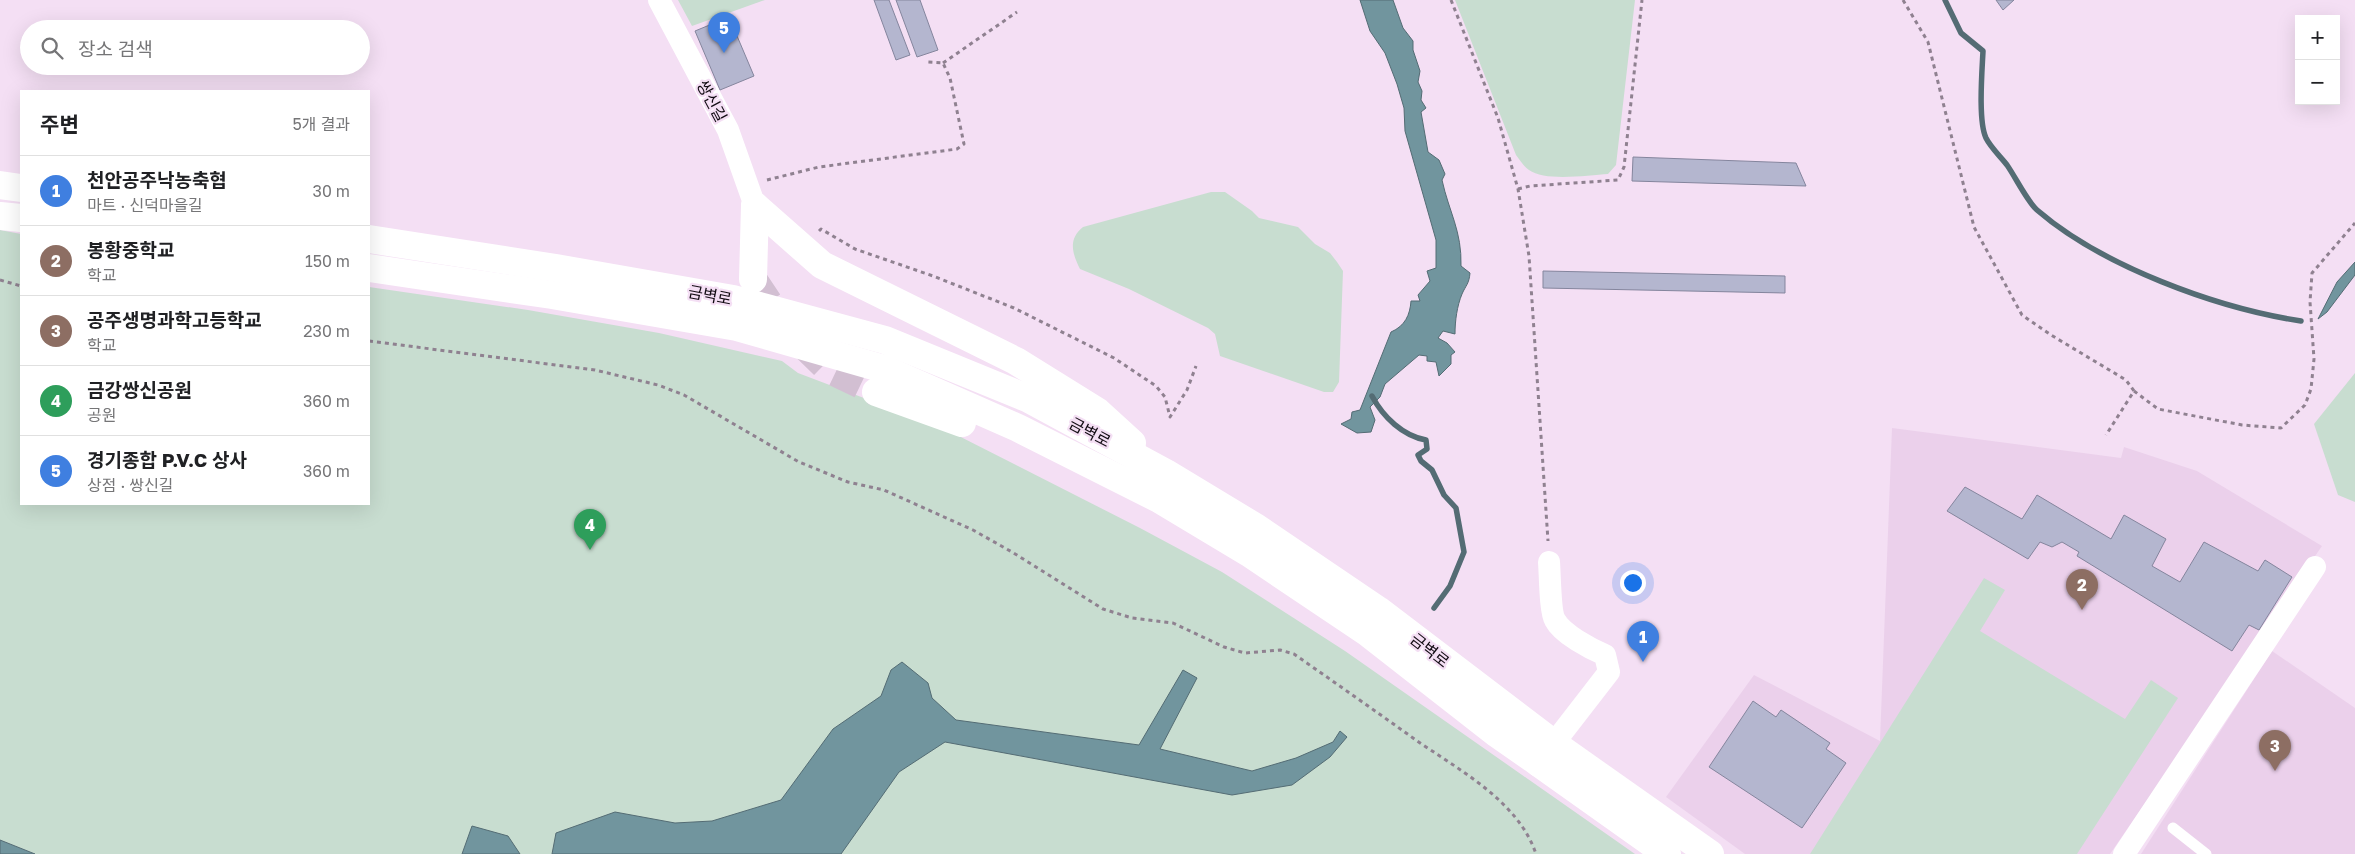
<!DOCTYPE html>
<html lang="ko">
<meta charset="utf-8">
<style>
body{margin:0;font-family:"Golos Text","Noto Sans KR",sans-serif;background:#f6f6f6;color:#202124}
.controls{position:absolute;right:15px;top:15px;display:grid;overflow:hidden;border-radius:0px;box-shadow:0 5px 20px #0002}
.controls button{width:45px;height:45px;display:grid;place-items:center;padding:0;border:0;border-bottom:1px solid #e0e0e0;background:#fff;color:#202124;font:25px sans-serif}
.you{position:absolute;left:1632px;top:582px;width:18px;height:18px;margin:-12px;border:4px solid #fff;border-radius:50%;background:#1a73e8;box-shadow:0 0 0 8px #1a73e833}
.badge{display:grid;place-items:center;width:32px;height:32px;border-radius:50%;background:#cd412d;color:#fff;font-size:16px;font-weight:700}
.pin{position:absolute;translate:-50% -41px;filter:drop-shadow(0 1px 2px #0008)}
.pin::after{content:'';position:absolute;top:26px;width:18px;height:15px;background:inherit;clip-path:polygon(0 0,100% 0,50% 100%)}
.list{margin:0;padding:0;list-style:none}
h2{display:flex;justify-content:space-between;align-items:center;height:65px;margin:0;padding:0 20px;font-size:21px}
h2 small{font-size:16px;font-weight:400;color:#757577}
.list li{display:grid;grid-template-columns:32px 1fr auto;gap:15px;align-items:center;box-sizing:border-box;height:70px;padding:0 20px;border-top:1px solid #e0e0e0}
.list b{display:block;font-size:19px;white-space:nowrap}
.list p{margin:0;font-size:16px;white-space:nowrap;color:#757577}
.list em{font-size:16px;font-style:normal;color:#757577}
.icon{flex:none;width:28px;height:28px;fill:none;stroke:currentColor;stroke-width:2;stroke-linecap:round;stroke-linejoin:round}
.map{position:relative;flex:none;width:2355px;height:854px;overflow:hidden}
.search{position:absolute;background:#fff;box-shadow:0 5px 20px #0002;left:20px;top:20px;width:350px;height:55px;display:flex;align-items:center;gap:12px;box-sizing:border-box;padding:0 18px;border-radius:28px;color:#757577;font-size:19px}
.panel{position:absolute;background:#fff;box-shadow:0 5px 20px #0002;left:20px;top:90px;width:350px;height:415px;border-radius:0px}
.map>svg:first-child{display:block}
</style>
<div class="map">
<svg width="2355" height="854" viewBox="0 0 2355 854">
<rect width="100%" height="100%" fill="#f4dff4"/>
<g fill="#ebd0eb">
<path d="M1892,428L2121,458L2124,447L2197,471L2322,546L2110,854H1745L1666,797L1754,675L1880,741Z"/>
<path d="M2272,651L2355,708V854H2141Z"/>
</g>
<g fill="#c8ddd0">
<path d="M678,0H765L692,26Z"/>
<path d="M1455,0H1635L1616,165L1608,174C1589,175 1545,182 1529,170C1524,167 1520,160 1516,155Z"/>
<path d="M1211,192H1225L1252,211L1259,218L1298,227L1315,244L1330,253L1337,262L1343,271L1339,382L1333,392H1324L1220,356L1215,334L1208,328L1129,289L1080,269C1072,253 1068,239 1083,227Z"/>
<path d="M0,230L21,234V504H369V287L528,310L659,333L782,361L798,373L943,428L1140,528L1222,572L1345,651L1635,854H35L0,840Z"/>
<path d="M2355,373V502L2338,495L2314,424Z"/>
<path d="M1984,578L2005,590L1980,631L2125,719L2151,680L2178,698L2077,854H1810Z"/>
</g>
<g fill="#71959e" stroke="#546c74">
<path d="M1360,0H1393L1403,28L1413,41V50L1420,71L1418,82L1422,91L1421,100L1426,108L1421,112L1428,152L1439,160L1445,174L1442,180C1449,212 1462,231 1461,266L1470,273C1469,284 1466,285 1462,294C1457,306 1455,321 1455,334L1443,331L1438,338L1447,343L1455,352L1451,355V364L1439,376L1436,362L1427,361V356L1419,355L1385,384L1380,397L1370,407L1375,420L1371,432L1357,433L1341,424L1351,419L1352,412L1360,410L1391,332C1405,326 1410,315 1411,301H1420L1418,295L1430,281L1427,271L1436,268V240L1405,131L1404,108L1397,84L1385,53L1370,31Z"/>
<path d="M2355,262V275L2327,312L2318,319L2337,282Z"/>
<path d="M902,662L928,683L932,698L956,720L1139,745L1183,670L1197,678L1160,749L1252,771L1296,758L1333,742L1340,731L1347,737L1330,757L1292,785L1232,795L945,742L899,772L841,854H552L556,833L615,812L675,823L712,821L781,800L833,729L881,696L891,670Z"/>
<path d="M472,826L508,836L520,854H462Z"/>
<path d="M0,840L35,854H0Z"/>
</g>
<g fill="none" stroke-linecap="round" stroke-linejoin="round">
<g stroke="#546c74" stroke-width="5.5">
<path d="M1945,0L1961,33L1983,51C1982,72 1978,121 1986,138C1991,148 2001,157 2007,165C2016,178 2027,201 2037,210C2102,266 2216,308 2301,321"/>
<path d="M1372,396C1383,417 1403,436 1426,440L1427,449L1418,455L1421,461L1432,470L1444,495L1456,508L1464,552L1450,586L1434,608"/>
</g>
</g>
<g fill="#b4b6cf" stroke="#84859d">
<path d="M874,0H889L910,55L896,60Z"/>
<path d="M896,0H920L938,50L917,57Z"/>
<path d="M1996,0H2014L2003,10Z"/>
<path d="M729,17L754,76L720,90L695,31Z"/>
<path d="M1633,157L1796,163L1806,186L1632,181Z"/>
<path d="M1543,271L1785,276V293L1543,288Z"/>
<path d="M1965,487L2022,519L2037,495L2111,539L2124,515L2166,539L2152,566L2180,582L2204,542L2258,571L2265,560L2292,577L2259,630L2249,625L2232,651L2077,556L2079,552L2062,542L2052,547L2040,542L2028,559L1947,511Z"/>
<path d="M1753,701L1776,717L1781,710L1830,743L1826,749L1846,763L1802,828L1709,767Z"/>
</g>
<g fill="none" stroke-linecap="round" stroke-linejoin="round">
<path stroke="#d2bfd2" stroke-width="28" stroke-dasharray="28 14" stroke-linecap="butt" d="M753,279L785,327L828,369L876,392"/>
<g stroke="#8f8190" stroke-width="3" stroke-dasharray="4 4" stroke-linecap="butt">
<path d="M1451,0L1498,118L1518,189L1529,256L1548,541"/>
<path d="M1903,0L1928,42L1974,227L2022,315L2051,335L2126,380L2134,391L2106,435"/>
<path d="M943,63L1017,12"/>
<path d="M767,180L819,167L957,149L964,144L950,78L943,63L927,62"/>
<path d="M1518,189L1530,186L1618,180L1624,167L1642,0"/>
<path d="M819,231L821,229L855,249L933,276L1014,308L1114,358L1156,386L1165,397L1170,417L1187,390L1196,366"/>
<path d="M0,280L21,286"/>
<path d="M369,341L595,370L658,385L684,395L799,462L848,482L884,490L973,530L1012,552L1103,609L1132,618L1173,623L1224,647L1245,653L1280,650L1294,654C1334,682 1374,710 1413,738C1457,769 1518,800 1536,854"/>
<path d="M2134,391L2158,409L2242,425L2281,428L2305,405L2311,389L2314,359L2310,302L2312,273L2355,223"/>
</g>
<path stroke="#fff" stroke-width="11" d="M2173,828L2206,854"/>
<g stroke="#fff" stroke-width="22">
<path d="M659,0L728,130L755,206"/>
<path d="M1544,756L1609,672L1605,655C1591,649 1562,634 1555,620C1550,612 1550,574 1549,562"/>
<path d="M2124,854L2315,567"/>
</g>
<g stroke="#fff" stroke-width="28">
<path d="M1554,744L1710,854"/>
<path d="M1539,763L1667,854"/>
</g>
<g stroke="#fff" stroke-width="28">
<path d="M0,185L21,188"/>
<path d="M755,206L822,265L1016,361L1098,412L1132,443"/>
<path d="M0,216L21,218"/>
<path d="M369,239L556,268L733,299L885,340L1027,398L1166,473L1257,528L1378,610L1554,744"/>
<path d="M369,268L552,295L737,327L884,369L1018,428L1159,499L1249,553L1368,633L1496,733L1539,763"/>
<path d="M753,279L755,206"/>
<path d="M876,392L962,423"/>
</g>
</g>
<g text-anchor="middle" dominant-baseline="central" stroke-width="4.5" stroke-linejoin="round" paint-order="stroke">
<g font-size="16" fill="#110b12" stroke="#f4dff4">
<text transform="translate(712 101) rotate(62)">쌍신길</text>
<text transform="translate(710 295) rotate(11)">금벽로</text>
<text transform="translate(1090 432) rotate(28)">금벽로</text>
<text transform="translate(1430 650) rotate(38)">금벽로</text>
</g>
</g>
</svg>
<div class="controls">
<button>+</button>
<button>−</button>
</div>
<div class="you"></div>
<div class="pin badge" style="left:1643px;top:662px;background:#3f7fe0">1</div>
<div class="pin badge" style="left:2082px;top:610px;background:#8d6e63">2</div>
<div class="pin badge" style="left:2275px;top:771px;background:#8d6e63">3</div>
<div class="pin badge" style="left:590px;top:550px;background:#2e9e5b">4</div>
<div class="pin badge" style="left:724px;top:53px;background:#3f7fe0">5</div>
<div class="search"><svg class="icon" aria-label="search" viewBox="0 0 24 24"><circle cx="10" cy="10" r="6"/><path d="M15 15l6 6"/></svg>장소 검색</div>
<section class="panel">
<h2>주변<small>5개 결과</small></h2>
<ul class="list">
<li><span class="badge" style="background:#3f7fe0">1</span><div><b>천안공주낙농축협</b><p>마트 · 신덕마을길</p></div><em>30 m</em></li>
<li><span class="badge" style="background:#8d6e63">2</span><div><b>봉황중학교</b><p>학교</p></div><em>150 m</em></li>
<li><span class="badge" style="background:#8d6e63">3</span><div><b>공주생명과학고등학교</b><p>학교</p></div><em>230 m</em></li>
<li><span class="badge" style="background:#2e9e5b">4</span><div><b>금강쌍신공원</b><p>공원</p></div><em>360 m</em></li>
<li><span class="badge" style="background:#3f7fe0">5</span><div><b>경기종합 P.V.C 상사</b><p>상점 · 쌍신길</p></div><em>360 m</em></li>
</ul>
</section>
</div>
